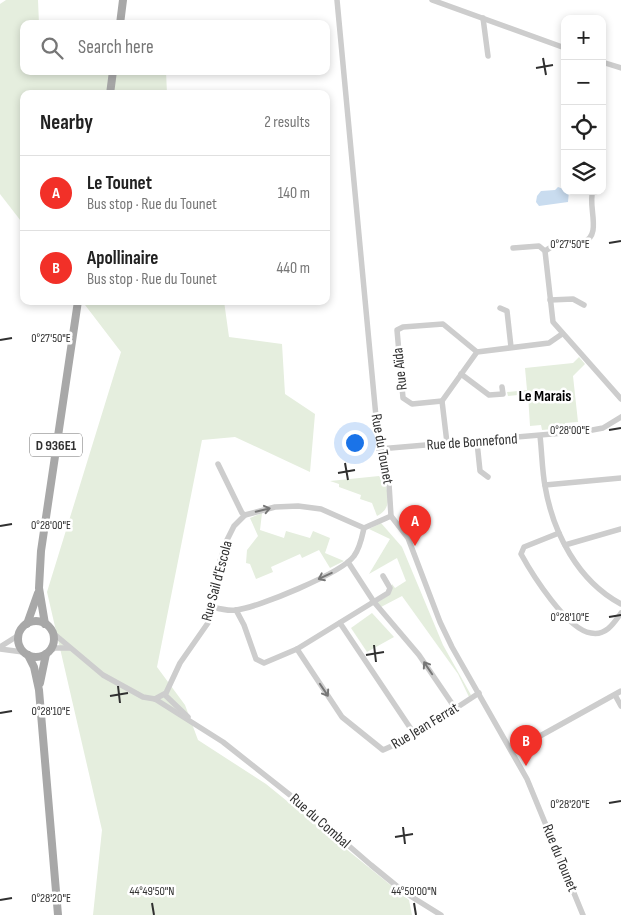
<!DOCTYPE html>
<meta charset="utf-8">
<style>
body{margin:0;font-family:"Sofia Sans Condensed",sans-serif;background:#f6f6f6;color:#222}
.controls{position:absolute;right:15px;top:15px;display:grid;overflow:hidden;border-radius:10px;box-shadow:0 2px 8px #0003}
.controls button{width:45px;height:45px;display:grid;place-items:center;padding:0;border:0;border-bottom:1px solid #e0e0e0;background:#fff;color:#222;font:25px sans-serif}
.you{position:absolute;left:354px;top:442px;width:18px;height:18px;margin:-12px;border:4px solid #fff;border-radius:50%;background:#1a73e8;box-shadow:0 0 0 8px #1a73e833}
.badge{display:grid;place-items:center;width:32px;height:32px;border-radius:50%;background:#f23028;color:#fff;font-size:16px;font-weight:700}
.pin{position:absolute;translate:-50% -41px;filter:drop-shadow(0 1px 2px #0008)}
.pin::after{content:'';position:absolute;top:26px;width:18px;height:15px;background:inherit;clip-path:polygon(0 0,100% 0,50% 100%)}
.list{margin:0;padding:0;list-style:none}
h2{display:flex;justify-content:space-between;align-items:center;height:65px;margin:0;padding:0 20px;font-size:21px}
h2 small{font-size:16px;font-weight:400;color:#767676}
.list li{display:grid;grid-template-columns:32px 1fr auto;gap:15px;align-items:center;box-sizing:border-box;height:75px;padding:0 20px;border-top:1px solid #e0e0e0}
.list b{display:block;font-size:19px;white-space:nowrap}
.list p{margin:0;font-size:16px;white-space:nowrap;color:#767676}
.list em{font-size:16px;font-style:normal;color:#767676}
.icon{flex:none;width:28px;height:28px;fill:none;stroke:currentColor;stroke-width:2;stroke-linecap:round;stroke-linejoin:round}
.map{position:relative;flex:none;width:621px;height:915px;overflow:hidden}
.search{position:absolute;background:#fff;box-shadow:0 2px 8px #0003;left:20px;top:20px;width:310px;height:55px;display:flex;align-items:center;gap:12px;box-sizing:border-box;padding:0 18px;border-radius:10px;color:#767676;font-size:19px}
.panel{position:absolute;background:#fff;box-shadow:0 2px 8px #0003;left:20px;top:90px;width:310px;height:215px;border-radius:10px}
.map>svg:first-child{display:block}
</style>
<div class="map">
<svg width="621" height="915" viewBox="0 0 621 915">
<rect width="100%" height="100%" fill="#fff"/>
<g fill="#e5eede">
<path d="M6,0H38L39,24H24V71H166L167,94H24V225L0,194V4Z"/>
<path d="M82,301H224L229,337L282,344L285,394L315,414L310,472L235,437L202,440L157,667L185,705L198,740L266,784L409,900L412,915H93L102,830L47,592L121,352Z"/>
<path d="M579,357L585,364L573,376L578,422L565,423V428L542,430L541,425L530,426L528,394L508,396L507,392L527,390L525,368L573,363Z"/>
<path d="M379,476L383,481L384,478C388,494 393,508 377,516L372,503L360,499L361,495L339,487V484L330,481Z"/>
<path d="M262,513L260,530L284,538L286,531L310,538L313,531L330,538L325,553L344,561L330,568L319,550L302,558L300,554L271,567L273,572L256,579L250,564L246,563L247,550L258,536L250,518Z"/>
<path d="M381,523L402,547L443,645L471,695L469,697L458,674L402,596L381,607L377,603L390,594L392,584L395,588L406,581L397,558L369,574L390,539L369,529Z"/>
<path d="M372,613L394,637L367,652L351,628Z"/>
</g>
<path fill="#c9dcef" d="M558,187L569,191L568,202L539,206L536,202L537,196L541,191L555,190Z"/>
<g fill="none" stroke-linecap="round" stroke-linejoin="round">
<g stroke="#cdcdcd" stroke-width="5.5">
<path d="M337,0L379,449L389,484L391,516L408,538L440,622L452,647L527,779L583,915"/>
<path d="M432,0L565,48"/>
<path d="M483,18L488,56"/>
<path d="M602,62L621,68"/>
<path d="M513,248L539,246L545,251C558,241 569,246 583,242C603,236 587,205 593,191"/>
<path d="M545,251L553,322L621,399"/>
<path d="M550,300L573,299L584,305"/>
<path d="M500,308L507,311L511,347"/>
<path d="M461,374L489,395L503,394L502,387"/>
<path d="M442,401L412,404L403,398L397,330L403,327L443,324L477,352"/>
<path d="M540,436C542,453 542,470 545,486C553,533 578,581 621,604"/>
<path d="M477,442L480,471L488,477"/>
<path d="M447,443L442,401L477,352L549,343L562,334"/>
<path d="M379,449L587,431L603,428L621,417"/>
<path d="M218,464L242,513L245,515"/>
<path d="M545,485L621,478"/>
<path d="M559,533L524,547L521,554C532,574 567,630 591,633C606,636 614,623 621,613"/>
<path d="M565,545L621,529"/>
<path d="M348,562L374,602L419,655L455,708"/>
<path d="M213,607C220,609 229,611 236,610C257,608 342,573 354,556C360,548 362,537 364,528L391,516"/>
<path d="M236,610L244,625L256,659L264,663L297,649L388,593L390,588L383,576"/>
<path d="M340,623L415,735"/>
<path d="M53,633L103,675L143,697L155,699L223,742L290,795L371,865L404,892L441,915"/>
<path d="M0,647L19,635"/>
<path d="M0,649L23,652"/>
<path d="M297,649L342,717L383,750L412,737L479,693"/>
<path d="M50,651L55,648H69"/>
<path d="M165,695L188,717"/>
<path d="M615,695L621,706"/>
<path d="M155,699L166,693L180,663L210,620L220,561L226,542L234,526L245,515L275,507L298,506L321,509L364,528"/>
<path d="M513,751L621,691"/>
</g>
<g stroke="#a8a8a8" stroke-width="8">
<path d="M120,24L123,0"/>
<path d="M110,94L113,71"/>
<circle cx="36" cy="639" r="18"/>
<path d="M27,624L38,593"/>
<path d="M45,624L39,588L41,551L78,301"/>
<path d="M28,655L34,667L39,690L58,915"/>
<path d="M40,683L46,654"/>
</g>
</g>
<defs><path id="oneway-shaft" d="M-6 0H5M1.5-3L5.5 0L1.5 3" fill="none" stroke-width="1.6" stroke-linecap="round" stroke-linejoin="round" transform="scale(1.25)"/></defs>
<g stroke="#777">
<use href="#oneway-shaft" transform="translate(263 510) rotate(-14)"/>
<use href="#oneway-shaft" transform="translate(325 576) rotate(155)"/>
<use href="#oneway-shaft" transform="translate(428 668) rotate(-124)"/>
<use href="#oneway-shaft" transform="translate(324 690) rotate(56)"/>
</g>
<path fill="none" stroke="#303030" stroke-width="2" d="M543,58L546,75M536,68L553,65M609,243L621,241M0,340L12,338M609,430L621,428M345,463L348,480M338,473L355,470M0,526L12,524M609,617L621,615M374,645L376,662M366,655L384,652M118,686L120,703M110,696L128,693M0,713L12,711M609,803L621,801M403,827L405,844M395,837L413,834M0,900L12,898M152,903L154,915M414,903L416,915"/>
<g text-anchor="middle" dominant-baseline="central" stroke-width="5" stroke-linejoin="round" paint-order="stroke">
<rect fill="#fff" stroke="#6e6e6e" stroke-width="1" x="30" y="433.5" width="52" height="23" rx="4"/>
<g font-size="14" font-weight="bold" fill="#303030">
<text x="56" y="445">D 936E1</text>
</g>
<g font-size="15" fill="#303030" stroke="#fff">
<text transform="translate(400 369) rotate(-96)">Rue Aïda</text>
<text transform="translate(472 442) rotate(-4)">Rue de Bonnefond</text>
<text transform="translate(382 449) rotate(80)">Rue du Tounet</text>
<text transform="translate(217 581) rotate(-75)">Rue Sail d'Escola</text>
<text transform="translate(425 726) rotate(-31)">Rue Jean Ferrat</text>
<text transform="translate(320 821) rotate(41)">Rue du Combal</text>
<text transform="translate(560 858) rotate(68)">Rue du Tounet</text>
</g>
<g font-size="16" font-weight="bold" fill="#000" stroke="#fff">
<text x="545" y="396">Le Marais</text>
</g>
</g>
<g font-size="12" text-anchor="middle" fill="#303030" stroke="#fff" stroke-width="5" stroke-linejoin="round" paint-order="stroke">
<text x="570" y="248">0°27'50"E</text>
<text x="51" y="342">0°27'50"E</text>
<text x="570" y="434">0°28'00"E</text>
<text x="51" y="529">0°28'00"E</text>
<text x="570" y="621">0°28'10"E</text>
<text x="51" y="715">0°28'10"E</text>
<text x="570" y="808">0°28'20"E</text>
<text x="152" y="895">44°49'50"N</text>
<text x="414" y="895">44°50'00"N</text>
<text x="51" y="902">0°28'20"E</text>
</g>
</svg>
<div class="controls">
<button>+</button>
<button>−</button>
<button><svg class="icon" aria-label="locate" viewBox="0 0 24 24"><circle cx="12" cy="12" r="6"/><path d="M12 2v4M12 18v4M2 12h4M18 12h4"/></svg></button>
<button><svg class="icon" aria-label="layers" viewBox="0 0 24 24"><path d="M12 4l9 5-9 5-9-5zM3 14l9 5 9-5"/></svg></button>
</div>
<div class="you"></div>
<div class="pin badge" style="left:415px;top:546px">A</div>
<div class="pin badge" style="left:526px;top:766px">B</div>
<div class="search"><svg class="icon" aria-label="search" viewBox="0 0 24 24"><circle cx="10" cy="10" r="6"/><path d="M15 15l6 6"/></svg>Search here</div>
<section class="panel">
<h2>Nearby<small>2 results</small></h2>
<ul class="list">
<li><span class="badge">A</span><div><b>Le Tounet</b><p>Bus stop · Rue du Tounet</p></div><em>140 m</em></li>
<li><span class="badge">B</span><div><b>Apollinaire</b><p>Bus stop · Rue du Tounet</p></div><em>440 m</em></li>
</ul>
</section>
</div>
